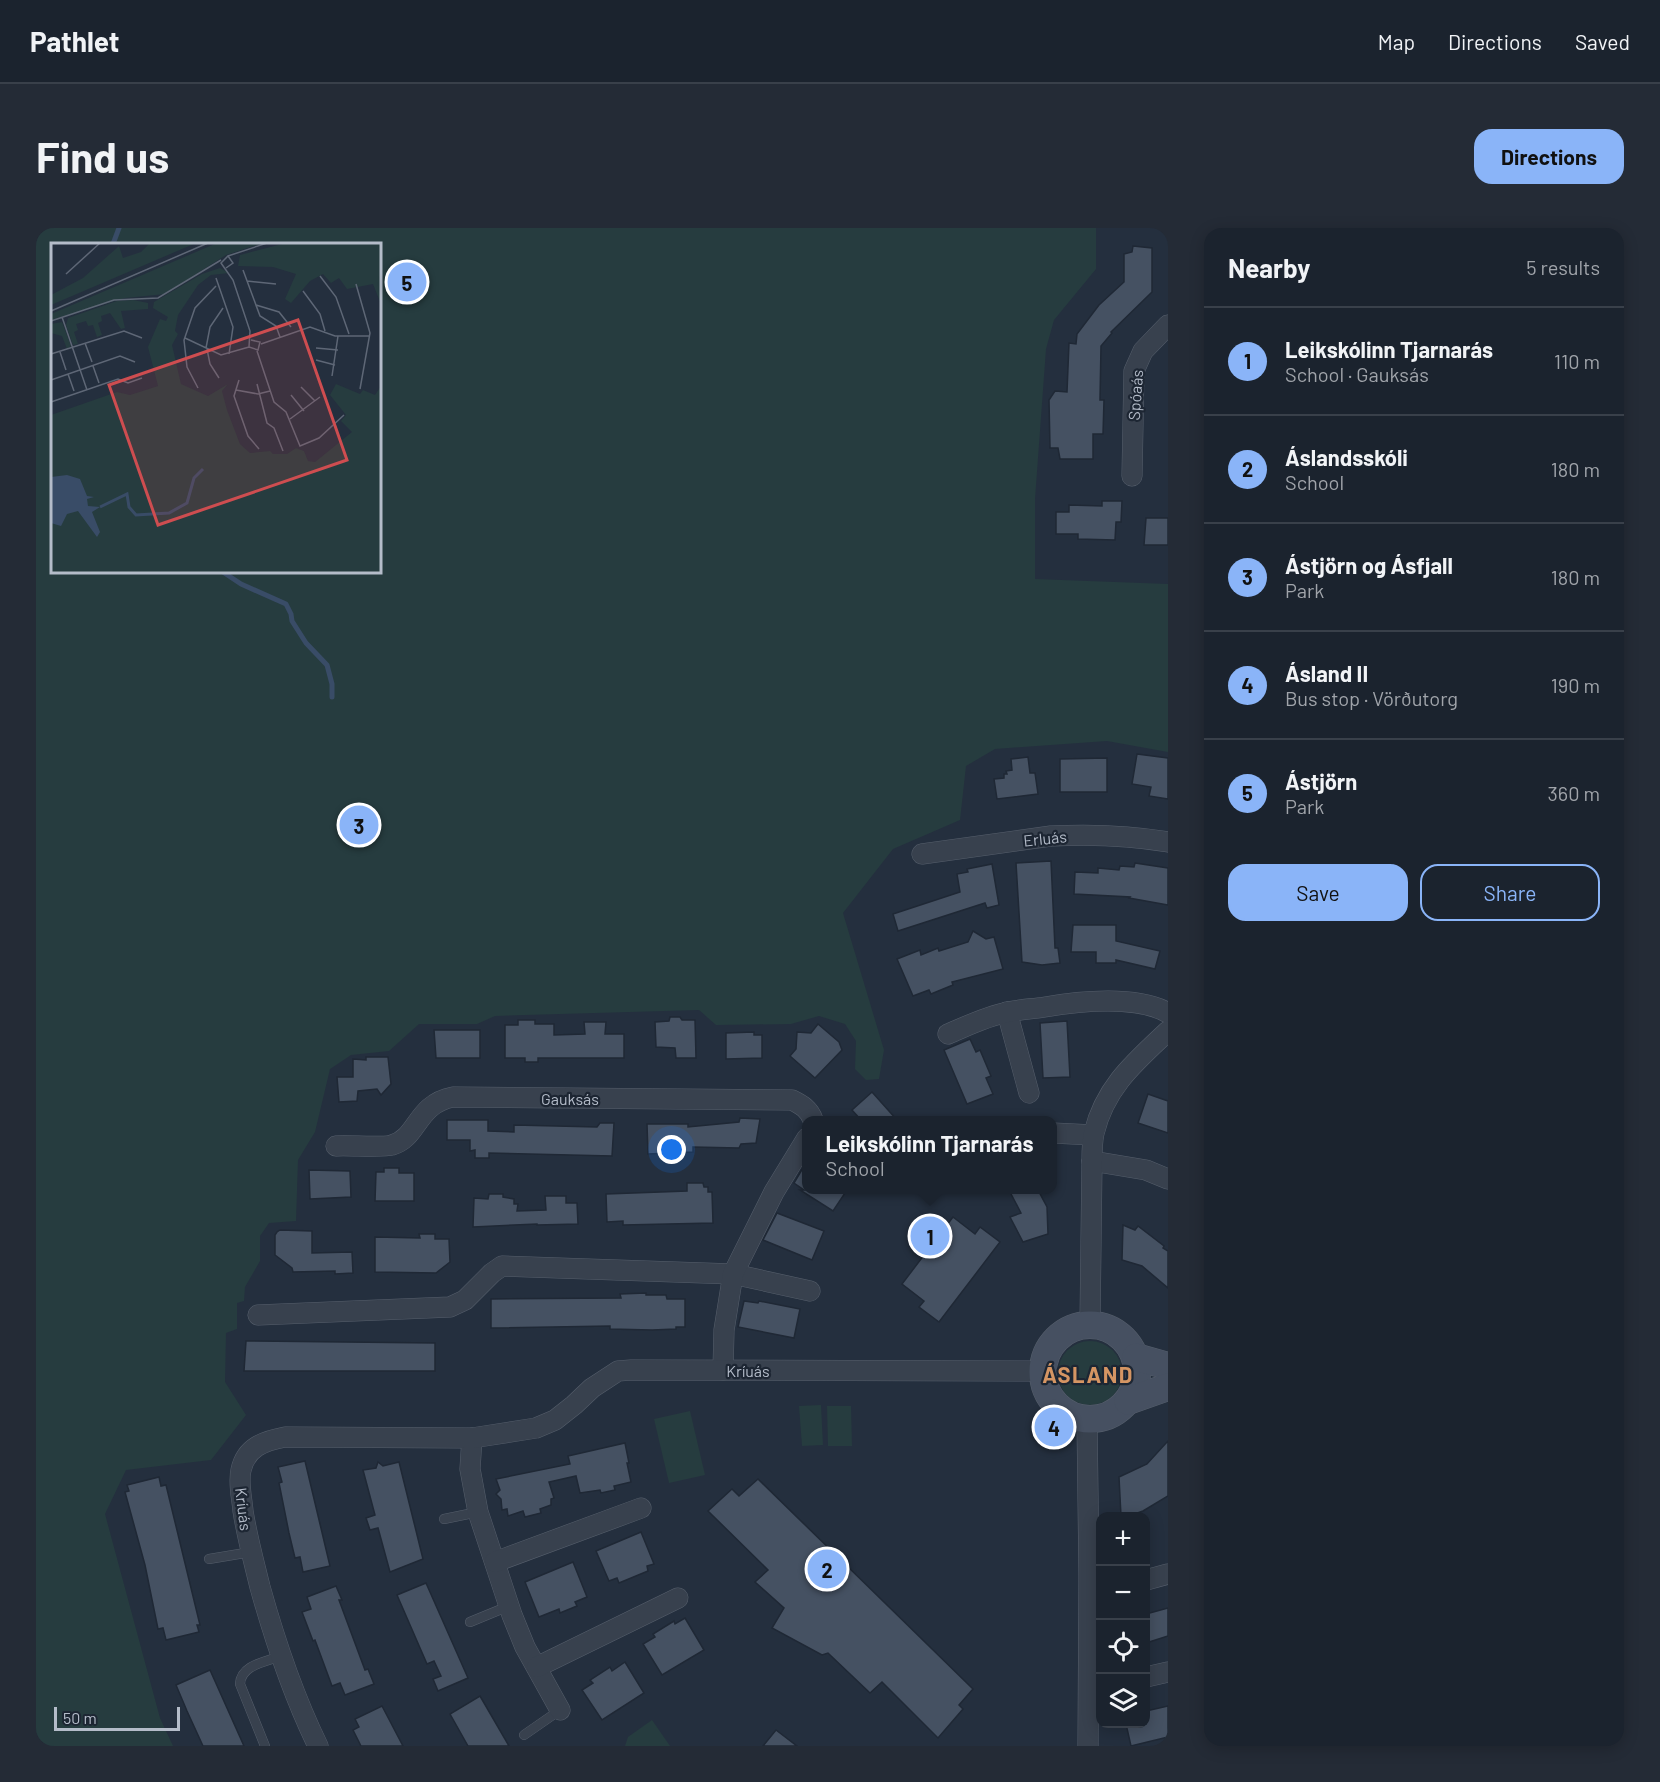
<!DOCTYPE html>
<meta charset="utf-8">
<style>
body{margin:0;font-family:Barlow,sans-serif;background:#242b36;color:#f1f3f6}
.controls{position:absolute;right:18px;bottom:18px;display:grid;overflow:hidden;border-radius:12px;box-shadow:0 3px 15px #0003}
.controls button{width:54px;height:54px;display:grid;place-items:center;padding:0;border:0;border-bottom:2px solid #39404a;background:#1b232e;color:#f1f3f6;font:30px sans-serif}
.scale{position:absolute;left:18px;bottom:15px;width:126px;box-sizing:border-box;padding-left:6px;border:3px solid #b4bcc9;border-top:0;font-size:16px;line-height:21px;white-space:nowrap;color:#b4bcc9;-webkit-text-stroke:4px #1d2633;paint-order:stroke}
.you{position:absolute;left:636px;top:922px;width:21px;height:21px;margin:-15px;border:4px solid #fff;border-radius:50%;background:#1a73e8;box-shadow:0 0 0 9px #1a73e833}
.badge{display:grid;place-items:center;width:39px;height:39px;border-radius:50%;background:#8ab4f8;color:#111;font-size:20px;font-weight:700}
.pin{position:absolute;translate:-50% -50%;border:3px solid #fff;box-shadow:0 2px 6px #0006}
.popup{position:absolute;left:766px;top:888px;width:255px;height:78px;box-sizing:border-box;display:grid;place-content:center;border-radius:12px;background:#1b232e;filter:drop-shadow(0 2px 4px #0005);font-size:20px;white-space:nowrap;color:#a0a4aa}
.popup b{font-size:22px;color:#f1f3f6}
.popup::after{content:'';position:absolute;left:50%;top:100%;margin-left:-12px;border:12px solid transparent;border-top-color:#1b232e}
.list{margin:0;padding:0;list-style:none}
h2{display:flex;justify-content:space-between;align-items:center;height:78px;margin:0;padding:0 24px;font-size:26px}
h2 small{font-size:20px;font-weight:400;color:#a0a4aa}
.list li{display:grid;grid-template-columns:39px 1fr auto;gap:18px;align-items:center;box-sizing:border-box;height:108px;padding:0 24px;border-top:2px solid #39404a}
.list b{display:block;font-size:22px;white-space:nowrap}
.list p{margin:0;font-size:20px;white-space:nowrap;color:#a0a4aa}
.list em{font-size:20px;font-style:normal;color:#a0a4aa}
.actions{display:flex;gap:12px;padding:18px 24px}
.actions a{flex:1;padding:14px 0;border:2px solid #8ab4f8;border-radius:18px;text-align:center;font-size:21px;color:#8ab4f8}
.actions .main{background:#8ab4f8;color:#111}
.icon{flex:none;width:33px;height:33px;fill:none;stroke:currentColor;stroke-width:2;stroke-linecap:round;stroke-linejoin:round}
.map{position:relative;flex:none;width:1132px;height:1518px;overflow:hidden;border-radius:18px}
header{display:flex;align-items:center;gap:36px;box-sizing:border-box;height:84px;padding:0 30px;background:#1b232e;border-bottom:2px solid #39404a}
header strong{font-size:28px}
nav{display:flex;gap:33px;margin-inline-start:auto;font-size:21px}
.intro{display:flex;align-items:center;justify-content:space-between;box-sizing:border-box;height:144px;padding:0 36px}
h1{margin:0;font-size:42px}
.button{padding:15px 27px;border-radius:18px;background:#8ab4f8;color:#111;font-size:21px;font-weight:700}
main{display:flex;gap:36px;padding:0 36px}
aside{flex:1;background:#1b232e;border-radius:18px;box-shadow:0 3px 15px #0003}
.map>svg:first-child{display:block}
</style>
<header>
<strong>Pathlet</strong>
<nav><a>Map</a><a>Directions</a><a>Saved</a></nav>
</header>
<div class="intro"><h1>Find us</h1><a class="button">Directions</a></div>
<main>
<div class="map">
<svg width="1132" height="1518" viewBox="0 0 1132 1518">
<rect width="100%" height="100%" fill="#242f3e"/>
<g fill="#263c3f" fill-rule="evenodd">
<path d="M0,0H1060V41L1018,92L1010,121L999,271V351L1132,356V524L1071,513L959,521L930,538L924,592L857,621L807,685L848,822L843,851L830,852L819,841L820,813L809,796L783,788L755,796L680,797L663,782L459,788L441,796H383L353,823L315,827L294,841L279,904L262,932L260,993L233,995L224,1008V1033L209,1059L208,1073L201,1075V1101L190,1105L189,1154L210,1187L175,1232L90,1242L69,1286L124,1490L137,1518H0ZM16,16H344V344H16Z"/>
<circle cx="1054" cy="1145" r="32"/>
<path d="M785,1177L787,1217L766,1218L763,1178Z"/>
<path d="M791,1178H815L816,1218H792Z"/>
<path d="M654,1183L669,1247L633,1255L618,1191Z"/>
<path d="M616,1492L634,1518H589L592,1509Z"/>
</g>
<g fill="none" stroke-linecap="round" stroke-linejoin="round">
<g stroke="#394c67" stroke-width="5">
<path d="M77,16L83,0"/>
<path d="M187,344L205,356L250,376L255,386L256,393L270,415L291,437L296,456V469"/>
</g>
</g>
<g fill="#455162" stroke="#1f2835" stroke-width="1.5">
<path d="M1097,18L1116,20V64L1075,104L1076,105L1065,118L1064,172H1068L1067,206H1057V231H1024L1022,220H1014L1013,172L1019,163L1031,164L1033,115L1040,116L1041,106L1063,77L1088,54V26L1096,24Z"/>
<path d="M1066,273H1086L1085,294H1080L1079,312L1042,311V306H1020V284H1033V277L1066,278Z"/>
<path d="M1110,290H1132V317H1108Z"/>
<path d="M1101,526L1132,530V571L1113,568L1115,559L1096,556Z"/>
<path d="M992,529L994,545H999L1002,566L961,571L958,551L968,550V546H971L970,543L976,542L975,531Z"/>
<path d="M1071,530V564H1024V531Z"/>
<path d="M1015,633L1019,720H1022L1024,735L1006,737L986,734L980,635Z"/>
<path d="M1099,635L1132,640V677L1093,670L1094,669L1038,666L1039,644L1062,645V640L1083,642L1084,638L1098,639Z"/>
<path d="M956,636L963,677L951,680L949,675L862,703L857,686L924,664L921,646L932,644L931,641Z"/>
<path d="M1037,697H1080V713L1124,723L1119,741L1080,732V735H1060V724H1035Z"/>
<path d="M937,703L950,711L958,709L967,741L916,754L917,757L895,766L893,762L877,768L861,731L884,722L885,727L902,720L903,723L932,714Z"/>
<path d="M634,789H644L646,792H659L660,830H640L639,820L620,819L619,794L633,793Z"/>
<path d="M482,792H499V796H518V807L549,806L548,794H570L569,806H588V830H502V834H489V830H469V797H482Z"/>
<path d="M1031,793L1034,849L1007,850L1004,795Z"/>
<path d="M782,796L803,814L806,822L779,850L754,828L760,821L761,804L775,805Z"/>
<path d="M398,802H444V830H400Z"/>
<path d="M718,804V807H726V830L690,831V805Z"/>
<path d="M934,811L940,824L944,822L955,848L950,850L957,866L931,876L908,822Z"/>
<path d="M330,829H352L355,856L345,867L341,861L322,863L321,873L303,874L301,849H317V831L330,832Z"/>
<path d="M836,864L861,892H825L816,882Z"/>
<path d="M1112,866L1132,873V905L1102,895Z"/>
<path d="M704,890L724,891L720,915L705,916L703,920L657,919V924L612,926L611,896H652V899L703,894Z"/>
<path d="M411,892H452V903L478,904V897L561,899L564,895H578L576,928L453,925V930H439V922L434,923V912H411Z"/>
<path d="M771,933V962H811L797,983L764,962H768L758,955Z"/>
<path d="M348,940H363V945H378V973H339L340,944H348Z"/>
<path d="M273,942L314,943L315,969L274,971Z"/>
<path d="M651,955H667L668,959H672V964H676L677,995L587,997V993L571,994L570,966L651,963Z"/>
<path d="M973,962H1002L1011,979L1012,1006L987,1014L974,989L985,985Z"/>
<path d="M453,966H467V969L478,971V976H482L481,983L510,982L509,968H530V975H541L542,996L501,997V996L437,999L438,970L452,971Z"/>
<path d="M741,985L788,1003L776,1032L727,1012Z"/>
<path d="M917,989L939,1006L944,999L964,1014L903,1094L883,1079L888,1073L866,1056Z"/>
<path d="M1087,997L1099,1002L1102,998L1128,1018L1127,1020L1132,1023V1060L1106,1038L1086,1032Z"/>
<path d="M244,1002L276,1003V1025L316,1024L317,1045L299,1046V1043L257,1044L256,1040L239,1027V1007L241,1004Z"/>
<path d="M383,1006H399V1011H413L414,1034L400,1045L339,1044V1009L384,1010Z"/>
<path d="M610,1065V1067H630L631,1071H649V1099H640V1101L616,1102L574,1101V1098L455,1100V1071L585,1070L584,1066Z"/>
<path d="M708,1073L722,1075L723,1073L764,1081L758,1110L702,1099Z"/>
<path d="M210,1113L399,1115V1143H208Z"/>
<path d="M1132,1213V1268L1107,1283L1093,1288H1085L1083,1249L1111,1236Z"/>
<path d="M589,1215L593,1235H591L595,1254L578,1258L579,1262L565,1265L564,1262L544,1265L540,1248L513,1254L518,1270L515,1271V1277L504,1281L505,1285L489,1289L487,1283L472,1288L471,1281L466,1282L465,1271L460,1266L464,1262L460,1251L534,1236L532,1228Z"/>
<path d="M269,1233L294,1338L267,1344L264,1329L259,1330L253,1305L243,1255L246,1254L242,1239Z"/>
<path d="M342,1234L347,1238L363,1234L387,1331L354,1344L342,1300L334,1302L330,1290L339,1287L327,1242L340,1240Z"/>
<path d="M123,1249L125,1258L130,1257L164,1397H161L163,1404L130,1412L127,1400L122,1401L109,1337L89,1264L93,1263L91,1257Z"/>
<path d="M722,1251L937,1461L923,1477L927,1481L902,1510L846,1454L834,1465L792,1425L786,1427L736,1400L748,1380L719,1354L732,1342L672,1283L696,1261L703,1268Z"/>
<path d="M605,1304L618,1336L611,1338L612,1343L583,1355L581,1350L573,1353L560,1323Z"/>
<path d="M537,1334L551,1369L539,1374L541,1378L524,1385L523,1381L503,1389L489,1354Z"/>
<path d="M390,1355L432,1450L402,1463L397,1451L405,1448L398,1433L391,1436L361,1367Z"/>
<path d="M300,1358L306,1372H303L329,1442L332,1441L338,1456L309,1467L304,1455L296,1458L279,1412L277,1413L266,1384L275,1381L271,1369Z"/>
<path d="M1132,1380V1408L1110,1415V1386Z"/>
<path d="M649,1390L668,1422L626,1447L607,1416L619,1409L617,1406L638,1393L639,1396Z"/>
<path d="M589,1434L608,1465L566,1492L546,1462L557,1455L554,1452L574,1439L576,1443Z"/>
<path d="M174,1442L208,1518H167L151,1483L140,1457Z"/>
<path d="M444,1468L473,1518H432L414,1486Z"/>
<path d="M346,1478L367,1518H325L317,1502L323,1499L319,1491Z"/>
<path d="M1132,1478V1509L1095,1518L1090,1496H1110V1483Z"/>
<path d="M740,1502L761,1518H727Z"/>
</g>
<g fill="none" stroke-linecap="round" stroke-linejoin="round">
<g stroke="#565f6c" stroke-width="10">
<g id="lane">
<path d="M408,1291L442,1284"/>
<path d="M173,1331L215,1324"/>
<path d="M434,1394L473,1378"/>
<path d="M488,1507L524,1482"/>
<path d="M229,1518L204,1456C205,1437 229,1434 245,1428"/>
</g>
</g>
<g stroke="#565f6c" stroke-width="21">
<g id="street">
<path d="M1096,248L1098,143L1107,123L1132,97"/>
<path d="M886,626L1015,608C1056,606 1092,607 1132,614"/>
<path d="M971,784L993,865"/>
<path d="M912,806C931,798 951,788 972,784C985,781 997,781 1009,779C1043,773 1102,767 1132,785"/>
<path d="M1017,905L1057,907"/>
<path d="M300,918C313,917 346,920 356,917C382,910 380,876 417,869L756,872C766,877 773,881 777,892"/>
<path d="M1056,933L1110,942L1132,951"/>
<path d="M222,1087L414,1079L429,1072L456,1045L466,1038L697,1046L774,1063"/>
<path d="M1054,1096L1056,933C1056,924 1056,914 1058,905C1069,859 1099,834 1132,803"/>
<path d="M687,1142L688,1102L697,1046L738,964L771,910"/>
<path d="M1051,1191L1053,1348L1052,1518"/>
<path d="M436,1210L434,1241L442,1284L476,1387L489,1419L524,1482"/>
<path d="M459,1334L605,1280"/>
<path d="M1110,1352L1132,1346"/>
<path d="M501,1439L642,1370"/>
<path d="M1110,1449L1132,1444"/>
<path d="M282,1518C257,1467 239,1413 224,1359C218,1334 211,1309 207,1283C206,1270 202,1255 205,1242C210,1219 228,1213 249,1209L436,1210L500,1200L519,1192L538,1177L556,1160L582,1143L595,1142L1006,1143"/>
</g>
</g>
<g stroke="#565f6c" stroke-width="28">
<g id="secondary">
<circle cx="1054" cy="1144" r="47"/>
<path d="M1100,1129L1132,1138"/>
<path d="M1092,1173L1132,1159"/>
</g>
</g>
<use href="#lane" stroke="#38414e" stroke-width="9"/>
<use href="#street" stroke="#38414e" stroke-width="20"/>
<use href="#secondary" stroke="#465061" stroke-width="27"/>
</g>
<g text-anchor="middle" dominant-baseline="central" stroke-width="4.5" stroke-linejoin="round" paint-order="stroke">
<g font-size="16" fill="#b4bcc9" stroke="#1d2633">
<text transform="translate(1099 167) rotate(-86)">Spóaás</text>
<text transform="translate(1009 610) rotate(-6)">Erluás</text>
<text x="534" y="870">Gauksás</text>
<text x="712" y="1142">Kríuás</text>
<text transform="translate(208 1281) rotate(83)">Kríuás</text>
</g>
<g font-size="22" font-weight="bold" letter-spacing="1.5" fill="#d59563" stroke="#1d2633">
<text x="1052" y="1146">ÁSLAND</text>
</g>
</g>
<g transform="translate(15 15)">
<rect width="330" height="330" fill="#242f3e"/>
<path d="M99,0H145L0,62V52L32,35L68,3L72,15L90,9ZM166,0H212L175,12L114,51L74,55L0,77V71ZM235,0H330V61L322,41L296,46L288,35L280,40L272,31L259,38L240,60L234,56L245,31L222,24L187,23L189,12ZM169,25L178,30L160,32L147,42L127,72L124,88L127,91L121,102L130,141L157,153L177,141L171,148L176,167L189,201L199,210L219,208L222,211H236L245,205L253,208L257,218L264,219L301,189L290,178L295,172L279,152L285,141L309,151L312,147L324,152L330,143V330H0V172L66,149L79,152L107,143L97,104L109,76L115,78L117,74L102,65L103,59L151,31ZM82,57L97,60V66L70,68L74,85L70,86L59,70L50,73L51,78L47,80L51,92L46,94L42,82L37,83L35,78L25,81L27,87L23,89L27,101L22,102L15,82L17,75L66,58ZM11,79L20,103L16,106L11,93L0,90V81Z" fill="#263c3f"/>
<path d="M16,232L29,236L36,253L43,254L36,256L37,263L49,264L41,269L49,289L46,294L27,268L16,271L10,283L0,280V234Z" fill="#394c67"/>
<path fill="none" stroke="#394c67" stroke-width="3" d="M49,264L76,251L78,264L85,272L118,270L136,260L143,235L152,226"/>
<path fill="none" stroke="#5e6776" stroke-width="1.5" d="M177,13L216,0M175,25L182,20L177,13L170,20L182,37L199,88L198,104L207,107L209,99L200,97M192,27L209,73L225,83L229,94M15,31L49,0M269,33L285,54L298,91M165,35L182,84L178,111M196,38L225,41M305,41L319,90L309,146M252,48L269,71L274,88M205,62L228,69L240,84M0,68L157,0M11,74L36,147M0,78L63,57L107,55L170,17M134,95L170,112L198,104M34,100L41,119M210,101L259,84L284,93H319M155,105L159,84L172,65M265,105L287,107M156,106L159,121L168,135M206,108L223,159L235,169L249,203L268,195L293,172M9,109L15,127M0,111L73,88L91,95M265,117L284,122M42,123L48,140M17,131L23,148M281,133L287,93M0,137L69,113L84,119M188,137L183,153L197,193L208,206M206,141L216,180L223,185L232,208M250,144L264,158M147,145L136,124L133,97L144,65L165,43M185,147L207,151L219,148M240,152L253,168M0,159L67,136L77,140L91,135M239,176L269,154"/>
<path fill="#ce4d50" fill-opacity="0.15" stroke="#ce4d50" stroke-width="3" d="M247,77L296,217L107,282L58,142Z"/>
<rect width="330" height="330" fill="none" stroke="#b4bcc9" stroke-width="3"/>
</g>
</svg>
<div class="controls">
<button>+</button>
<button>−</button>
<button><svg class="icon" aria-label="locate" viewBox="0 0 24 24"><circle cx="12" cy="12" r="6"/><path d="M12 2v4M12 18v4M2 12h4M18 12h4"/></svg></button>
<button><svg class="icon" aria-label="layers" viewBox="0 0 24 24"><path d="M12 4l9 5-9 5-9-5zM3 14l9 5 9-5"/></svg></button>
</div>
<div class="scale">50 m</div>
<div class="you"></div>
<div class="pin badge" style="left:894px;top:1008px">1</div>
<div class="popup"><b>Leikskólinn Tjarnarás</b>School</div>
<div class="pin badge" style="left:791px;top:1341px">2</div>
<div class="pin badge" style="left:323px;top:597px">3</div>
<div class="pin badge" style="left:1018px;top:1199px">4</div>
<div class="pin badge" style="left:371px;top:54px">5</div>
</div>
<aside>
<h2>Nearby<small>5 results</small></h2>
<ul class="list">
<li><span class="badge">1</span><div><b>Leikskólinn Tjarnarás</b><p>School · Gauksás</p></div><em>110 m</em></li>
<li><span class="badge">2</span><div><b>Áslandsskóli</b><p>School</p></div><em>180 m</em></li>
<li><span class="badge">3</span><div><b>Ástjörn og Ásfjall</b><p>Park</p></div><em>180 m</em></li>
<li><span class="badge">4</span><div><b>Ásland II</b><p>Bus stop · Vörðutorg</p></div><em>190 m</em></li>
<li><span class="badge">5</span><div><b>Ástjörn</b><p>Park</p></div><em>360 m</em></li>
</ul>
<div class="actions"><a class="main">Save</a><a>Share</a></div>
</aside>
</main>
